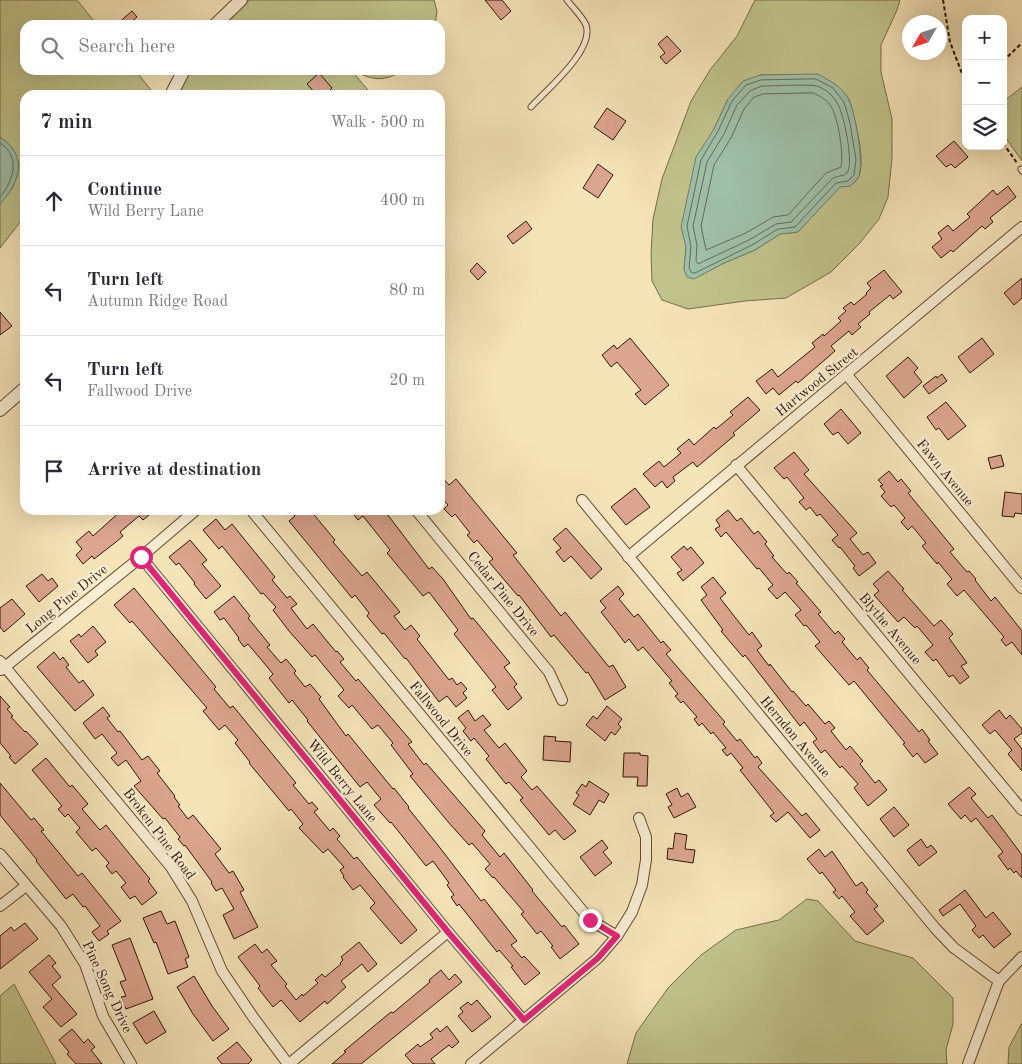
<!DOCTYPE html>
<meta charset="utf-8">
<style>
body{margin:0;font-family:"Old Standard TT",serif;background:#f7f7f7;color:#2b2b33}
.controls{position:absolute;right:15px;top:15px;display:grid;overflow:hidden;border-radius:10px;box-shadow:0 5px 20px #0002}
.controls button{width:45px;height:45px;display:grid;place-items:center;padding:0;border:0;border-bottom:1px solid #e1e1e2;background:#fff;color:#2b2b33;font:25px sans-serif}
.compass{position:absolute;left:902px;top:15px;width:45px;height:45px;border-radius:50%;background:#fff;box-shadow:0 5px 20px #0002;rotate:231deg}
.stop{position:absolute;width:15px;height:15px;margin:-11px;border:4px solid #db2777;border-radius:50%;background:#fff}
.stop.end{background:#db2777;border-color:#fff;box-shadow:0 1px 5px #0008}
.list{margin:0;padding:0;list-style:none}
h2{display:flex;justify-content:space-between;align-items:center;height:65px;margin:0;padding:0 20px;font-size:21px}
h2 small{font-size:16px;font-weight:400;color:#7c7c81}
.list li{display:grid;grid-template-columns:32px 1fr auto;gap:15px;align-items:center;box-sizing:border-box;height:90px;padding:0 20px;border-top:1px solid #e1e1e2}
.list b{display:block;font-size:19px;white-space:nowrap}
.list p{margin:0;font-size:16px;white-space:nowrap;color:#7c7c81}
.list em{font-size:16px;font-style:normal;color:#7c7c81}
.icon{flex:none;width:28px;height:28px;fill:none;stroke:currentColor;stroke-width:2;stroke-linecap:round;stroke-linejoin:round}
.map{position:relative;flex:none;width:1022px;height:1064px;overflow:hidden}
.search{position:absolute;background:#fff;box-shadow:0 5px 20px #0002;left:20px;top:20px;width:425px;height:55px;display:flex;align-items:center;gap:12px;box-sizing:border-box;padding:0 18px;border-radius:15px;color:#7c7c81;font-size:19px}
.panel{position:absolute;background:#fff;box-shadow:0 5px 20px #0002;left:20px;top:90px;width:425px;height:425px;border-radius:15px}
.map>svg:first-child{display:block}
</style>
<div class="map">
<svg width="1022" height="1064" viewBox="0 0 1022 1064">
<rect width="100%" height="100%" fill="#f6e4b9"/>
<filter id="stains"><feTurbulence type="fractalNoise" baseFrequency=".004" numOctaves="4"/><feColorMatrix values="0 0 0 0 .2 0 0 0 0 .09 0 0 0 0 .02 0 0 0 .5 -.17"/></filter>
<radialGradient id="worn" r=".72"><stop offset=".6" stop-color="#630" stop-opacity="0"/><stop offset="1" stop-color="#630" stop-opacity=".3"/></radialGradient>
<g fill="#c1c38c" stroke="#786d48" fill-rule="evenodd">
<path d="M0,0H77L97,25H25V70H135L155,95H25V218L24,217L0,248V204L13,187L19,164L12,148L0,137Z"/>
<path d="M249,0H434L437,11L435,25H222Z"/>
<path d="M755,0H900L897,10L881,45V72L892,119V159L888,197L879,219L859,244L831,272L786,298L745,301L688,309L662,300L652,281L651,254L653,219L662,179L691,101L710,70L737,36ZM760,75H780L849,99C854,116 867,162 858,178C857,181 852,184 850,186H840L798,232L780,234L755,250L724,263L684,269L686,247L714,129L728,99Z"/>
<path d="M190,70H351L372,95H177Z"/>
<path d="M354,70H403C386,82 371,81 354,70Z"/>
<path d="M1022,87V161L1003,134V102Z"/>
<path d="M807,899L818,901L855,941L913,958L953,998V1024L946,1050L947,1064H627L636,1033L668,988L701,955L736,930L779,920Z"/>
<path d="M14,984L56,1064H0V996Z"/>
<path d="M1022,1023V1064H1008L1009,1047Z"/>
</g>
<g fill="#9ebfa9" stroke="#727c67">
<path d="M818,74C830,81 841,86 848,98C855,110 865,166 858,178C856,181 852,184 850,186L840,187L798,232L780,234L755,250L724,263L694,279L687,277L684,269L686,247L681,227L696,157L714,129L728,99L743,81L760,75Z"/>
<path d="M0,137C29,156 20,182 0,204Z"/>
</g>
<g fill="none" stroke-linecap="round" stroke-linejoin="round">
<g stroke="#666b56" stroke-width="1">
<path d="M816,79L833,88L844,102L850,123L856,160L854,175L848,181L836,183L795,227L778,229L752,245L695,273H692L689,268L691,247L687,226L701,160L718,131L732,101L746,85L761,80Z"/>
<path d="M762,86C774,86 808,84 817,86C825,89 833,95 837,103C844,113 853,160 848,171C846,177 837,175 832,179L791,222L776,224L749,240L698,264L696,261L697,245L693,226L707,162L724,134L737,105L750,91Z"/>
<path d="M813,93C820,96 828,100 832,108C838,119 844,154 841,167L826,173L788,215L773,217L746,233L706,250L701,226L714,165L731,138L744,109L754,97L763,94Z"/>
<path d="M0,143C21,157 14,180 0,197"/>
</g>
</g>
<g fill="#dca58f" stroke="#2f1704">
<path d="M485,0H502L511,11L501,20Z"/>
<path d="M132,11L137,17L128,25H116Z"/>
<path d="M667,36L681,51L666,64L660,57L665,53L658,44Z"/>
<path d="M319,73L332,88L325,95H317L307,84Z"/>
<path d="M607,108L626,121L613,140L594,127Z"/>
<path d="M954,141L968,157L955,168L951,164L946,167L936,156Z"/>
<path d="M598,164L613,175L598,198L583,188Z"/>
<path d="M1008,186L1016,197L990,218L993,222L985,229L982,226L953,252L951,250L941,258L932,247L942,239L938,233L948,225L953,231L970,217L967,214L993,190L997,195Z"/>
<path d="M526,221L532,229L513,244L507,236Z"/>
<path d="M477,263L486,272L478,280L470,271Z"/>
<path d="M884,270L902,292L893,299L890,295L869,312L870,314L858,324L861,327L852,335L849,331L831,346L835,351L798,383L796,381L779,395L773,388L766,394L756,381L772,369L778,377L815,347L812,343L823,334L824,336L841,321L838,318L846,311L843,308L851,302L854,305L867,294L866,293L871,288L867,283Z"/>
<path d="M1022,278V298L1014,305L1004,293Z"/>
<path d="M0,312L12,326L0,335Z"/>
<path d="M630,338L669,385L645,405L635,394L641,390L617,362L611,367L602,355L614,345L617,349Z"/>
<path d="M982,338L994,354L970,373L958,357Z"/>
<path d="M908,357L918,368L914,372L922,382L904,398L886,376Z"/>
<path d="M942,374L947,381L929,394L923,386L936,376L937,378Z"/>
<path d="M748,397L760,410L733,433L735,435L697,467L693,462L673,477L675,481L667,488L662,481L655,487L643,474L659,461L664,467L681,453L677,449L689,439L694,445L714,427L716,429L733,415L730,412Z"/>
<path d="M946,402L966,426L948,440L939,428L936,430L927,417Z"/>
<path d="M841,409L861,433L848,444L838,432L833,435L824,424Z"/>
<path d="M794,452L809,470L804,474L857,533L850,539L863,555L868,552L876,563L859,576L853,568L855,566L840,547L839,548L832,540L838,535L820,514L817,516L810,507L806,510L799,502L804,498L787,477L784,479L774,468Z"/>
<path d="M1001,455L1004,466L991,469L988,458Z"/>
<path d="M889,471L898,482L901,479L911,491L908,493L954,549L950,552L967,572L969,571L976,579L975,580L991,601L995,597L1022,631V655L1012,642L1006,646L1001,640L1004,637L964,590L957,596L947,584L952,579L938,562L937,564L922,546L926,543L912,526L908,530L901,522L905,518L894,505L891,507L881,496L885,492L880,486L883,485L878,480Z"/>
<path d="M440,475L449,485L456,479L517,553L513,555L561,616L565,612L609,667L613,665L626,687L605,700L588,672L586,673L554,635L551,637L519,595L518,596L489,562L493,559L477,540L474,543L467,535L470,533L455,514L452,517L444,509L448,505L440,496Z"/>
<path d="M635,488L650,507L626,525L611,507Z"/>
<path d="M1005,492L1022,494V514L1015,513L1014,517L1002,516Z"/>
<path d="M122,510H155L143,520L139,516L120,532L123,536L116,542L94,559L92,556L83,564L76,555L82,549L76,542L89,531L93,536Z"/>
<path d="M290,510H310L335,540L333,542L362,576L367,572L400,612L394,616L405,630L411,625L420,636L417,639L449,680L452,678L457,685L461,682L467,689L463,693L467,698L456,707L447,696L439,702L406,658L405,659L384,633L382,634L367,616L369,613L355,595L352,598L289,521L295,516Z"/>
<path d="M350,510H384L429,569L432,567L443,579L471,619L473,618L510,663L504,667L517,684L514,687L522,698L508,710L492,690L496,687L454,634L458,630L429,592L423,596L387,553L390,550L363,516L358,520Z"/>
<path d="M728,510L737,521L741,518L754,534L758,531L767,542L765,544L774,556L772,557L787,574L789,572L798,582L796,583L821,612L818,614L835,634L838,631L845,639L842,642L857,660L860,657L869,668L867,670L919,732L922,729L930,740L928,741L938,754L925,763L917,753L913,757L903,744L905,743L854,681L849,685L815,646L820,642L806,625L804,626L795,615L801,610L785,592L777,599L768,589L773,585L759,568L757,569L726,532L721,537L715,529L720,526L716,520Z"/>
<path d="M216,519L225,530L232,524L275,577L272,580L287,598L290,596L297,604L291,608L307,629L313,624L336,652L337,651L344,659L340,662L356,681L358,679L412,742L408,744L424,765L426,763L485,831L482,835L500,857L504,853L533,890L532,891L562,927L564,925L579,944L560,959L551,947L553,946L541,931L537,934L521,914L524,912L494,877L493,878L485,869L490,864L472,843L469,845L449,823L410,776L413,774L391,745L393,743L378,725L372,729L352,705L349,708L338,696L344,690L315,655L312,657L289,631L273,610L276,607L263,593L261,594L222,546L219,549L203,530Z"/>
<path d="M566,528L602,569L591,579L571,556L564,562L556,552L561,548L553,539Z"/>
<path d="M190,540L207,560L202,564L221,586L206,599L194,584L195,583L179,563L176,565L169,557Z"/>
<path d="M684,546L687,550L691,547L704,563L683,581L677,573L682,570L671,557Z"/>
<path d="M888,571L904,589L902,590L934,626L941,620L953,634L949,638L967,663L961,666L969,677L960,684L953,675L949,677L936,659L933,661L925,652L933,645L917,626L915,628L904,617L898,622L874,595L879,591L873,584Z"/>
<path d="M42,574L48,581L52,578L58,586L39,602L26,586Z"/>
<path d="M713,577L726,593L720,598L749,635L752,632L762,646L757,650L769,666L770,664L792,692L793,691L806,706L808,704L825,724L829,721L835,728L831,731L846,750L850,746L863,761L860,764L875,783L879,780L887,790L868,806L854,788L858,784L842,766L840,768L825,750L821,753L813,742L817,739L804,722L800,726L745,655L743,657L721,631L723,630L701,600L707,595L701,587Z"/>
<path d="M618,586L624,594L619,599L634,617L638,614L661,643L663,641L671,650L666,654L725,722L723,724L737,741L740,739L755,758L757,756L762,763L758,767L802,816L806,813L820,830L810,838L788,812L776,822L770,816L774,813L740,770L743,768L731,753L727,756L722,750L726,748L713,732L711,734L702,723L699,726L694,719L697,717L683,701L681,703L675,696L678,694L669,683L672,681L643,647L638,651L629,639L625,643L616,631L601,612L606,608L600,601Z"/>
<path d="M134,588L216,687L214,689L230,708L233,706L296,783L293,785L309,804L312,802L318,809L314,812L330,831L333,828L340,836L337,839L354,859L357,857L417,930L401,944L370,908L375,903L360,885L353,890L343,877L344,876L340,870L344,867L328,849L323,853L299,828L303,824L291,809L289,811L249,763L250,762L235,743L238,740L225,725L219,730L203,711L207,708L132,621L130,623L114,605Z"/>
<path d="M234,596L250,616L248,618L270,645L267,647L281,663L286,659L296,671L294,673L305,687L310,684L321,697L319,699L346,736L348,734L393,789L394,788L409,807L408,808L437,844L481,901L484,899L517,941L511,945L522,958L524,956L540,973L525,985L511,967L513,966L499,950L497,952L459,904L457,906L451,897L454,895L447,885L449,883L433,861L426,866L391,822L390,823L374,805L381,799L367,782L360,787L307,721L308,720L292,700L289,703L269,678L273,674L264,663L248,644L244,647L238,639L239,638L224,618L220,620L214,612Z"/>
<path d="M12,599L25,614L4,632L0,627V608Z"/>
<path d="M93,626L106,642L95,651L98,655L88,663L70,641L79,634L81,637Z"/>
<path d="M54,652L60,660L63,657L69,665L66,667L79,683L83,680L94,695L75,711L37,667Z"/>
<path d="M0,696L10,707L7,709L13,716L11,717L25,732L26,731L38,744L15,764L9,757L11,756L0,743Z"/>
<path d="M607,706L622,719L618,724L621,727L615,735L611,732L605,741L586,725L593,716L597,719Z"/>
<path d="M103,707L110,716L107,718L118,732L120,731L142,760L148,756L160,771L157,773L175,796L174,797L180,805L178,806L188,819L193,815L221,849L215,854L229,873L233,871L244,890L240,892L258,927L234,939L223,915L234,909L222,888L216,891L211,883L212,882L185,845L184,846L178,839L180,837L165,818L163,819L134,786L141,781L126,760L118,766L111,758L117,753L102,734L95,739L83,723Z"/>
<path d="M468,710L475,721L483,715L491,725L484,730L499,748L505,743L527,771L521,777L532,790L537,786L576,831L564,840L555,830L549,835L520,800L523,798L509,782L506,784L486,759L489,756L474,738L471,741L463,731L466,728L458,718Z"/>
<path d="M999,710L1006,719L1010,715L1022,729V733L1014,739L1022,749V771L1008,754L1012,750L995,730L990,734L982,725Z"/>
<path d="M544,736L556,737L555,741L571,742L570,762L543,760Z"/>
<path d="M624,753H640V755L648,756L647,786H637L638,777H623Z"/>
<path d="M46,758L70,787L72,785L88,804L82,809L100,830L106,825L150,879L148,881L157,893L142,905L135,896L130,899L121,887L126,883L116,871L112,874L106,866L109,863L96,848L92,851L76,832L80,828L68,814L65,817L58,809L62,806L32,770Z"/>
<path d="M589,781L609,794L604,803L599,800L590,815L573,804L579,795L576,793L582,784L586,787Z"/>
<path d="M0,783L31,820L34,818L44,830L41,831L78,876L82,873L121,921L107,931L109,934L99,941L92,932L100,926L85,906L83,907L73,894L66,899L36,861L37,860L0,815Z"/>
<path d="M969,787L976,794L971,798L988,818L992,815L1022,855V878L1016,871L1014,873L1010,868L1008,870L998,856L1003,852L976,818L971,822L965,815L961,819L948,804Z"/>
<path d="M677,788L681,797L688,793L696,807L674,818L668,807L672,805L666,794Z"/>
<path d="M894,807L909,825L894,837L880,819Z"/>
<path d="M675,833L687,835L685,849L695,850L693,863L667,859L668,848L673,849Z"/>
<path d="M921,839L927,848L931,845L937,852L919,866L907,850Z"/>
<path d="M602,840L608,848L603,852L612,863L595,876L580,857Z"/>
<path d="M819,849L825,857L832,851L856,886L862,882L868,890L866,892L878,906L874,909L884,921L867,935L850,916L855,912L842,896L839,899L833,892L836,890L822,872L820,874L807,859Z"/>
<path d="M965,890L986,918L993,912L1011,934L994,948L983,935L979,938L972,930L976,926L960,904L943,916L939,910Z"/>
<path d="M161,911L167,924L175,921L189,957L185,959L188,967L168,974L156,942L154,943L143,918Z"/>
<path d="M25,923L38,939L0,969V936L11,927L14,931Z"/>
<path d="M130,938L153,999L126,1009L121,997L126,996L120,982L126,980L112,945Z"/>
<path d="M359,942L377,964L368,972L362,964L341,981L346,987L327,1004L325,1001L300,1022L281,1000L273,1007L258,988L260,986L238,957L255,944L262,953L267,949L277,961L271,965L287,984L285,986L296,1000L302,994L303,996L318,983L315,980L322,974L325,977L341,964L340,963L343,960L341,957Z"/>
<path d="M49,955L56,963L52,966L61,977L52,985L77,1014L61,1027L43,1007L52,999L29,972Z"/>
<path d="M441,970L449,980L455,974L462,982L361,1064H332L346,1052L344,1051L391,1012L393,1013L430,982L429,980Z"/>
<path d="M194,976L212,1006L229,1029L213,1041L193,1014L177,987Z"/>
<path d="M477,1000L491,1017L472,1032L458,1016L463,1012L460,1008L468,1002L471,1005Z"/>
<path d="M154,1011L166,1032L146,1044L133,1023Z"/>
<path d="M447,1026L459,1042L452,1048L449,1045L431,1059L435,1064H413L405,1055L418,1044L420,1047L433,1038L430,1034L437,1028L440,1032Z"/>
<path d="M72,1029L84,1043L88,1039L95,1047L91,1050L102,1064H76L67,1054L69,1052L59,1040Z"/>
<path d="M237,1042L252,1060L248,1064H222L217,1058Z"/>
</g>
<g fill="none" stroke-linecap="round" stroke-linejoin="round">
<g stroke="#614a31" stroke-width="7">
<g id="service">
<path d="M531,107C546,90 595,50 586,25C582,16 573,8 567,0"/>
<path d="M1021,169L1022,171"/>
</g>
</g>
<g stroke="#614a31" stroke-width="12">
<g id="minor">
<path d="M847,375L1022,588"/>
<path d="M736,465L1022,810"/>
<path d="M582,500L935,928L954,948L999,981"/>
<path d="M251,510L590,920L617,936"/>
<path d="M416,510L549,672L562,700"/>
<path d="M141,557L448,932L523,1020"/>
<path d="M628,557L1022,227"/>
<path d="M0,661L171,867L192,901L222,971L253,1017L288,1064"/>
<path d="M1,670L141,557L196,510"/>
<path d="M0,854L61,926L85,964L103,1016L131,1064"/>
<path d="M0,906L26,886"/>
<path d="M289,1064L448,932"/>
<path d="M471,1064L598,958L617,936L632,912L642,885L646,860V837L639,818"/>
<path d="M968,1064L999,981L1022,957"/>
</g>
</g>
<g stroke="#614a31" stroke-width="14">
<g id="tertiary">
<path d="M215,25L241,0"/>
<path d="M171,95L184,70"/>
<path d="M0,410L25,388"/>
</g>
</g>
<g stroke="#2f1704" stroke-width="2" stroke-dasharray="4 2.5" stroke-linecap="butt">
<path d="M943,0L950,42L966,84"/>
<path d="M1003,61L1022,43"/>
<path d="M1003,143L1017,163"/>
</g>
<use href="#service" stroke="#f9edd2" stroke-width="5"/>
<use href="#minor" stroke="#f9edd2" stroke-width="10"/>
<use href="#tertiary" stroke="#f9edd2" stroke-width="12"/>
</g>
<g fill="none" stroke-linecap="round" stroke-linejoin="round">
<path stroke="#db2777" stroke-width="6" d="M141,557L448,932L524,1020L598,958L617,936L590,920"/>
</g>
<g text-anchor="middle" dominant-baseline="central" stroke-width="5" stroke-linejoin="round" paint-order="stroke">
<g font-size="14" fill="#2f1704" stroke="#f9edd2">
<text transform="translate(817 382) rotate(-39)">Hartwood Street</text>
<text transform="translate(945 473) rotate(51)">Fawn Avenue</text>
<text transform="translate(503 594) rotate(51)">Cedar Pine Drive</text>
<text transform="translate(67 599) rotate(-39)">Long Pine Drive</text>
<text transform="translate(890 629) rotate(50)">Blythe Avenue</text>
<text transform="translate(441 719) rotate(51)">Fallwood Drive</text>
<text transform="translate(795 737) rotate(50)">Herndon Avenue</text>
<text transform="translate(342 781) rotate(51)">Wild Berry Lane</text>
<text transform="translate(159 834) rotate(53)">Broken Pine Road</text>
<text transform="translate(107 987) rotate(65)">Pine Song Drive</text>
</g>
</g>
<rect width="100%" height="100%" filter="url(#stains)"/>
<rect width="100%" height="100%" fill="url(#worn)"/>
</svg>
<div class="controls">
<button>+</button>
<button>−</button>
<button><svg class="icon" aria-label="layers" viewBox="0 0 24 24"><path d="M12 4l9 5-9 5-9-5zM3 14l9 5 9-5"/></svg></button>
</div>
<svg class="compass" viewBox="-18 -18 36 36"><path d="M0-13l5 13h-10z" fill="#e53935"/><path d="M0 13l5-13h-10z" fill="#7c7c81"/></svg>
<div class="stop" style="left:141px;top:557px"></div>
<div class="stop end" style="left:590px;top:920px"></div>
<div class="search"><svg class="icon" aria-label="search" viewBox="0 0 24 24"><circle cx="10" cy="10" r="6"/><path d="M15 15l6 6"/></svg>Search here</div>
<section class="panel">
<h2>7 min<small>Walk · 500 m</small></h2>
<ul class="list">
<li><svg class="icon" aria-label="ahead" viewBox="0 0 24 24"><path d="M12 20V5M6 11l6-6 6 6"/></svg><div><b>Continue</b><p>Wild Berry Lane</p></div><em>400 m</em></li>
<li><svg class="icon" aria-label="left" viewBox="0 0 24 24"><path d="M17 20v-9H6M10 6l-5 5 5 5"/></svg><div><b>Turn left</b><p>Autumn Ridge Road</p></div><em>80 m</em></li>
<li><svg class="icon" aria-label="left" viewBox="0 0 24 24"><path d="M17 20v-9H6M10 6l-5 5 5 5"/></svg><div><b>Turn left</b><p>Fallwood Drive</p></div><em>20 m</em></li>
<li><svg class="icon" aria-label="arrive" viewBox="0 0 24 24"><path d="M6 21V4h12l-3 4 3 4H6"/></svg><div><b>Arrive at destination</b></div></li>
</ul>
</section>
</div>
